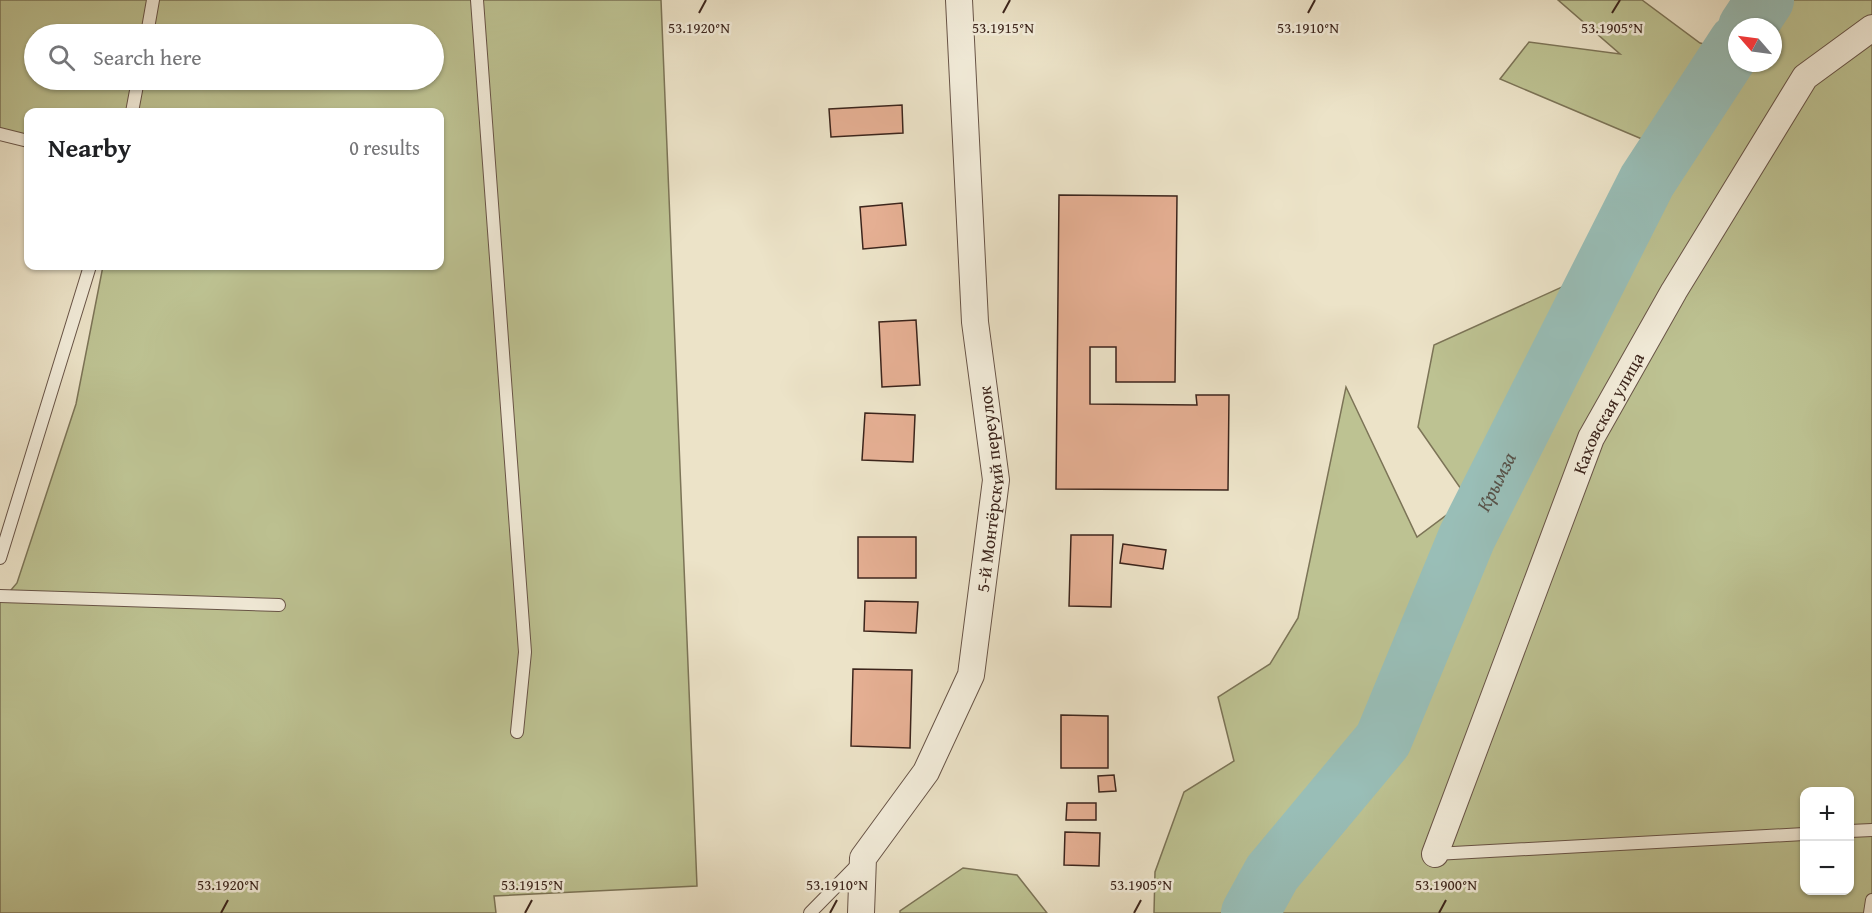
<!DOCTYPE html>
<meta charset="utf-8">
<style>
body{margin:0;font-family:"Gentium Book Plus",serif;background:#f2f2f2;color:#202124}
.controls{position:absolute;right:18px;bottom:18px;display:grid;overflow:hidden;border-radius:12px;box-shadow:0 2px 4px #0004}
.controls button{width:54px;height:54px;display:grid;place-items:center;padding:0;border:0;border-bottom:2px solid #e0e0e0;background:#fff;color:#202124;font:30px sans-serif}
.compass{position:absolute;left:1728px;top:18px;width:54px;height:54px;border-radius:50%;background:#fff;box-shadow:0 2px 4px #0004;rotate:298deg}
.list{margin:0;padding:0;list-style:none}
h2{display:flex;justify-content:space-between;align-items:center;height:78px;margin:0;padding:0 24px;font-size:26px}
h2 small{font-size:20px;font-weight:400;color:#757577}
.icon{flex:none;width:33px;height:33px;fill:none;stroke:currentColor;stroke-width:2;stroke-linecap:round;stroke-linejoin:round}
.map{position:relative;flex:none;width:1872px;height:913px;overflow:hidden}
.search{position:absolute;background:#fff;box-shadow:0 2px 4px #0004;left:24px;top:24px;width:420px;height:66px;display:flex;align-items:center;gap:15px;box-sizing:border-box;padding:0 21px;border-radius:33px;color:#757577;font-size:22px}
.panel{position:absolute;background:#fff;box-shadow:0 2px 4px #0004;left:24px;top:108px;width:420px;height:162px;border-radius:12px}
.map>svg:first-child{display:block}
</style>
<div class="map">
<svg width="1872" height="913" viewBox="0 0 1872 913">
<rect width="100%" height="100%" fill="#ece3c8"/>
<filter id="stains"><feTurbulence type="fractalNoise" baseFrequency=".00333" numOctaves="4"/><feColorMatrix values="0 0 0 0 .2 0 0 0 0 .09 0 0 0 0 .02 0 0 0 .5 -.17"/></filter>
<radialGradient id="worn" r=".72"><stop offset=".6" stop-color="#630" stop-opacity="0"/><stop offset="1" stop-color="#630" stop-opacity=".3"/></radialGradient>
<g fill="#bdc292" stroke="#7c7457" stroke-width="1.5" fill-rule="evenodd">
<path d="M0,0H661L697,886L494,896L496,913H0V603L17,583L76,404L103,266H440V112H28V136L0,128ZM34,34H434V80H34Z"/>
<path d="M1558,0H1642L1700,43L1737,52V63H1773V27H1762L1774,0H1872V913H1154L1155,872L1184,792L1234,761L1218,697L1270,664L1298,618L1346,387L1417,537L1468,499L1418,427L1434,345L1615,263L1649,142L1500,79L1529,42L1620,54ZM1804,792H1850V890H1804Z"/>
<path d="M963,868L1017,875L1047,913H900V911Z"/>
</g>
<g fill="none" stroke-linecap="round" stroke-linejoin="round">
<g stroke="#99beb7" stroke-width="58">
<path d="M1747,27L1765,0"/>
<path id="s1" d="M1250,913L1272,873L1383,740L1467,537L1647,181L1737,43"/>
</g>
</g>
<g fill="#e5af93" stroke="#3c251c" stroke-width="1.5">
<path d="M902,105L903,133L831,137L829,109Z"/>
<path d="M1059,195L1177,196L1175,382H1116V347H1090V404L1197,405L1196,395H1229L1228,490L1056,489Z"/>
<path d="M902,203L906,245L863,249L860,207Z"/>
<path d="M916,320L920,385L882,387L879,322Z"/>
<path d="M865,413L915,415L913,462L862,460Z"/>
<path d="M1071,535H1113L1111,607L1069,606Z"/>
<rect x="858" y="537" width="58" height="41"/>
<path d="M1123,544L1166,550L1163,569L1120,563Z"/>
<path d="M865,601L918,602L916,633L864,631Z"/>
<path d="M853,669L912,670L910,748L851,746Z"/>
<path d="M1061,715L1108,716V768H1061Z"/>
<path d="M1114,775L1116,791L1099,792L1098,776Z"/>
<path d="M1067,803H1096V820H1066Z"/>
<path d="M1065,832L1100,833L1099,866L1064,865Z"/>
</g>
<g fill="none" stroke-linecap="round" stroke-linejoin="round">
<g stroke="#685447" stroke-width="14">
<g id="service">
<path d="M477,0L525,652L517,732"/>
<path d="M147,34L153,0"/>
<path d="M132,112L138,80"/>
<path d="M0,134L28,141"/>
<path d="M0,558L90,266"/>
<path d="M0,596L279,605"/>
<path d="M1850,831L1872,830"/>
<path d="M1435,854L1804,834"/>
<path d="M810,913L860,862"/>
<path d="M1870,913L1872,900"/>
</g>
</g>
<g stroke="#685447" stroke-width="28">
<g id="minor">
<path id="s2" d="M1435,854L1591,438L1674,291L1805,77L1872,28"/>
<path id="s3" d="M861,913L863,858L926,772L971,675L996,480L975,322L959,0"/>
</g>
</g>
<use href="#service" stroke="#f3eddb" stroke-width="12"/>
<use href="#minor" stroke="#f3eddb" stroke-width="26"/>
</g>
<path fill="none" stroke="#3c251c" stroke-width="2" d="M699,13L706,0M1003,13L1010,0M1308,13L1315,0M1612,13L1620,0M221,913L228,900M525,913L532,900M830,913L837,900M1134,913L1141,900M1439,913L1446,900"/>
<g text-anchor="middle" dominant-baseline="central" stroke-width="5" stroke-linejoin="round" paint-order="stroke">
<g font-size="18" fill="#3c251c" stroke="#f3eddb">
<text stroke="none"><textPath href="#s2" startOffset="474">Каховская улица</textPath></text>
<text stroke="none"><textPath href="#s3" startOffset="456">5-й Монтёрский переулок</textPath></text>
</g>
<g font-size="20" font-style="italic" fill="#58534a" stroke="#f3eddb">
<text stroke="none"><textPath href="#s1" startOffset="501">Крымза</textPath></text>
</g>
</g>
<g font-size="15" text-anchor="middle" fill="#3c251c" stroke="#f3eddb" stroke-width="5" stroke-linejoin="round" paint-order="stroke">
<text x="699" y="33">53.1920°N</text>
<text x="1003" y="33">53.1915°N</text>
<text x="1308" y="33">53.1910°N</text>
<text x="1612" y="33">53.1905°N</text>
<text x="228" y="890">53.1920°N</text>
<text x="532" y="890">53.1915°N</text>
<text x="837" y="890">53.1910°N</text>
<text x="1141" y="890">53.1905°N</text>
<text x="1446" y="890">53.1900°N</text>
</g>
<rect width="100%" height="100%" filter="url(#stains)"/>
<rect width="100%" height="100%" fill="url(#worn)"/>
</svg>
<div class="controls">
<button>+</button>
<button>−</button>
</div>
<svg class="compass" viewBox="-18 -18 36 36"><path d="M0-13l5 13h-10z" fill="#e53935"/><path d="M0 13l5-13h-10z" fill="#757577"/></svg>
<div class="search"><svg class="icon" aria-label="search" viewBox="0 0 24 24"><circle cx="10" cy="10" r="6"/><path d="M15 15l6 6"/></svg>Search here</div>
<section class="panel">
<h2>Nearby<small>0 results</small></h2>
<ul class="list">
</ul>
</section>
</div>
